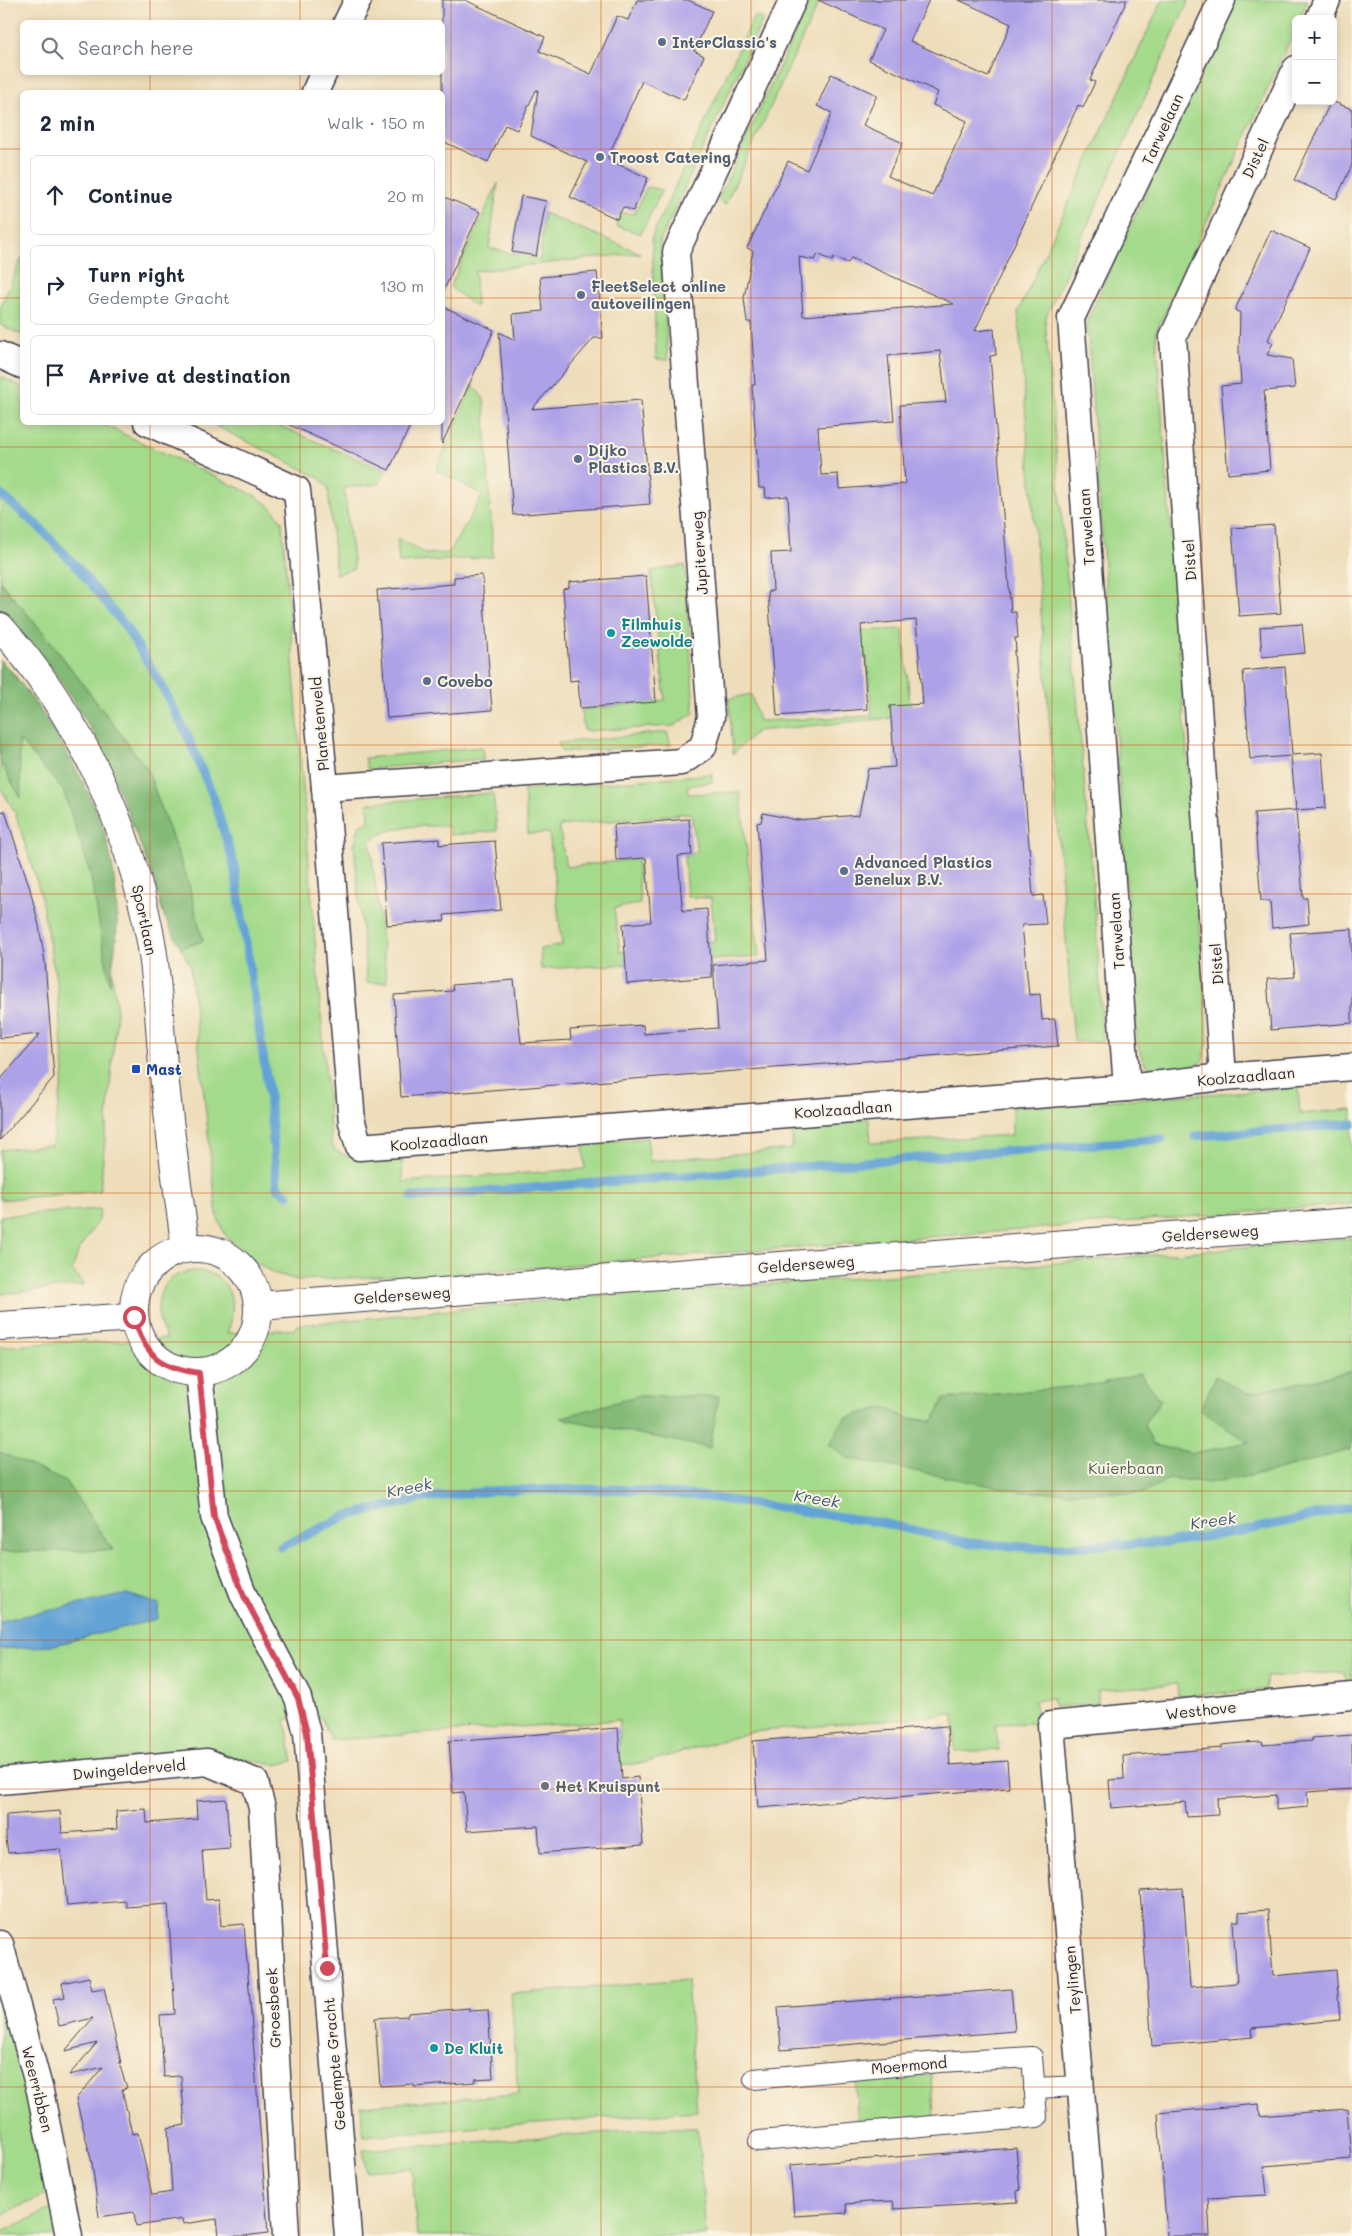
<!DOCTYPE html>
<meta charset="utf-8">
<style>
body{margin:0;font-family:Mali,sans-serif;background:#f2f2f3;color:#1f2937}
.controls{position:absolute;right:15px;top:15px;display:grid;overflow:hidden;border-radius:8px;box-shadow:0 2px 8px #0003}
.controls button{width:45px;height:45px;display:grid;place-items:center;padding:0;border:0;border-bottom:1px solid #e0e1e3;background:#fff;color:#1f2937;font:25px sans-serif}
.stop{position:absolute;width:15px;height:15px;margin:-11px;border:4px solid #d1495b;border-radius:50%;background:#fff}
.stop.end{background:#d1495b;border-color:#fff;box-shadow:0 1px 5px #0008}
.list{margin:0;padding:0;list-style:none}
h2{display:flex;justify-content:space-between;align-items:center;height:65px;margin:0;padding:0 20px;font-size:21px}
h2 small{font-size:16px;font-weight:400;color:#747a83}
.list li{display:grid;grid-template-columns:32px 1fr auto;gap:15px;align-items:center;box-sizing:border-box;height:80px;margin:0 10px 10px;padding:0 10px;border:1px solid #e0e1e3;border-radius:8px}
.list b{display:block;font-size:19px;white-space:nowrap}
.list p{margin:0;font-size:16px;white-space:nowrap;color:#747a83}
.list em{font-size:16px;font-style:normal;color:#747a83}
.icon{flex:none;width:28px;height:28px;fill:none;stroke:currentColor;stroke-width:2;stroke-linecap:round;stroke-linejoin:round}
.map{position:relative;flex:none;width:1352px;height:2236px;overflow:hidden}
.search{position:absolute;background:#fff;box-shadow:0 2px 8px #0003;left:20px;top:20px;width:425px;height:55px;display:flex;align-items:center;gap:12px;box-sizing:border-box;padding:0 18px;border-radius:8px;color:#747a83;font-size:19px}
.panel{position:absolute;background:#fff;box-shadow:0 2px 8px #0003;left:20px;top:90px;width:425px;height:335px;border-radius:8px}
.map>svg:first-child{display:block}
</style>
<div class="map">
<svg width="1352" height="2236" viewBox="0 0 1352 2236">
<rect width="100%" height="100%" fill="#fcf5e5"/>
<filter id="ink" filterUnits="userSpaceOnUse"><feTurbulence type="fractalNoise" baseFrequency=".02" numOctaves="2"/><feDisplacementMap in="SourceGraphic" scale="10" xChannelSelector="R" yChannelSelector="G"/><feConvolveMatrix kernelMatrix="1 2 1 2 8 2 1 2 1" color-interpolation-filters="sRGB"/></filter>
<filter id="wash" filterUnits="userSpaceOnUse"><feTurbulence type="fractalNoise" baseFrequency=".0096" numOctaves="4" result="noise"/><feDisplacementMap in="SourceGraphic" scale="20" xChannelSelector="R" yChannelSelector="G"/><feGaussianBlur stdDeviation="1.12" result="paint"/><feColorMatrix in="noise" values="0 0 0 0 0 0 0 0 0 0 0 0 0 0 0 0 0 1.4 0 .05"/><feComposite in="paint" operator="in"/></filter>
<g filter="url(#wash)">
<rect width="100%" height="100%" fill="#eeddba"/>
<g fill="#a4da8b" stroke="#637e63" fill-rule="evenodd">
<path d="M810,0H820L725,205L718,200Z"/>
<path d="M1162,0H1189L1045,319L1096,922L1103,1041L1074,1042L1018,312Z"/>
<path d="M1234,0H1308L1300,19H1296V27L1156,332L1208,1041L1202,1062L1189,1070L1156,1071L1144,1063L1138,1047L1087,321Z"/>
<path d="M754,16L763,19L660,241L668,360L656,359L652,236Z"/>
<path d="M498,183L489,248L540,260L544,213L640,253L475,271L476,307L450,287Z"/>
<path d="M647,187L662,190L641,234L616,226L621,213L634,214Z"/>
<path d="M22,257V335L0,325V308Z"/>
<path d="M0,376L22,387V422L100,423L256,496L270,506L282,521L330,1130C331,1134 330,1141 332,1145C341,1164 385,1157 402,1157L403,1182L585,1169L583,1144L647,1138L650,1161L792,1149V1126L869,1119L871,1143L1012,1135V1107L1298,1088L1300,1114L1352,1109V1204L454,1274L297,1280L273,1273L251,1259L225,1235L217,1216L190,965L181,948L203,941L187,878L147,769L48,638L0,582Z"/>
<path d="M473,385L484,399L493,557L399,563L397,538L426,554L449,553L483,495L436,470Z"/>
<path d="M213,423H273L386,471L380,484L344,488L354,568L336,575L328,487L318,477L216,426Z"/>
<path d="M685,565L694,713L674,726L584,731L581,710L665,700L651,571Z"/>
<path d="M903,629L911,716L757,731L733,754L729,699L751,694L759,721L872,716L867,657L817,656L813,633Z"/>
<path d="M0,660L14,674L55,734L75,773L102,891L117,1012L100,1191L0,1200V1150L52,1145L64,1072L57,986L40,892L15,812L0,787Z"/>
<path d="M667,732L671,745L562,752L558,743Z"/>
<path d="M482,747L483,759L367,769L365,758Z"/>
<path d="M712,774V782L687,786L688,794L740,792L759,957L541,969L540,949L562,945L549,833L528,834L524,790ZM691,813L697,852L684,857L687,897L711,898L715,941L620,952L614,908L640,904L637,859L566,867L559,826Z"/>
<path d="M493,793L497,831L450,835L448,826C421,826 392,824 370,841L387,982L367,983L354,846L360,824L369,822L368,803Z"/>
<path d="M100,1209L99,1220L79,1249L72,1270L84,1285L0,1294V1216Z"/>
<path d="M1352,1238V1683H1346L1345,1672L1266,1677V1690L1178,1696L1177,1684L1098,1690V1703L1054,1707L1052,1698L1034,1701L1039,1723L995,1724L999,1750L955,1752L954,1714L752,1732L643,1763L619,1765L620,1720L331,1740L321,1717L285,1719L293,1761L275,1765L206,1752L0,1769V1347L86,1340L87,1343L167,1338C150,1312 156,1274 193,1271C230,1269 240,1306 227,1333L296,1329L297,1325L584,1297L973,1270Z"/>
<path d="M0,1960L53,2191L0,2216Z"/>
<path d="M687,1980L697,2111L363,2136L361,2106L518,2094L511,1994Z"/>
<path d="M932,2074L934,2119L858,2124L855,2078Z"/>
<path d="M668,2128H698L706,2236H417L412,2168L366,2171L363,2150Z"/>
<path d="M57,2206L62,2236H0V2233Z"/>
</g>
<g fill="#83ba77" stroke="#526e59">
<path d="M0,582L48,638L147,769L187,878L203,941L181,948L164,916L153,876L98,740L54,671L0,607Z"/>
<path d="M0,660C38,698 91,786 106,838C113,864 117,894 117,921C117,942 112,964 110,985L90,872L63,790L19,740L21,798L0,762Z"/>
<path d="M1352,1371V1449L1272,1472L1209,1483L1169,1478L1145,1493L1023,1492L847,1458L829,1444L845,1418L884,1407L907,1418L933,1421L944,1399L1099,1384L1140,1373L1161,1400L1144,1424L1153,1445L1193,1453L1249,1442L1200,1410L1216,1376L1247,1394Z"/>
<path d="M637,1396H719L710,1448L560,1418Z"/>
<path d="M0,1452L66,1482L113,1550L0,1552Z"/>
</g>
<path fill="#62a2d5" stroke="#426288" d="M127,1594L159,1604L157,1619L51,1646L0,1649V1621Z"/>
<g fill="none" stroke-linecap="round" stroke-linejoin="round">
<g stroke="#62a2d5" stroke-width="9">
<path d="M0,494L39,527L77,567L125,626L160,682L187,735L213,796L234,865L269,1094L277,1187L288,1195"/>
<path d="M1195,1136L1352,1124"/>
<path d="M412,1197L1162,1139"/>
<path d="M281,1547L346,1516L423,1498L502,1490L616,1489L708,1497L882,1523L969,1543L1037,1548L1170,1542L1248,1530L1352,1507"/>
</g>
</g>
<g id="blocks">
<g fill="#ada1e8" fill-rule="evenodd">
<path d="M442,0H465L545,37L539,51L591,74L617,16L628,20L637,0H688L712,11L694,51L704,56L684,100L642,81L607,159L648,178L633,211L623,207L617,219L570,197L587,162L531,136L538,90H536L517,130L505,125L488,162L442,141Z"/>
<path d="M818,0H929L910,41L988,77L1011,24L959,0H1127L1090,80L1095,82L1083,108L1078,105L975,331L994,329L996,355L990,356L1011,612H1016L1018,638H1015L1016,651H1014L1033,896L1043,895L1046,924L1022,925L1029,995L1040,994L1042,1020L1055,1019L1058,1046L401,1097L394,995L453,991L452,985L514,980L521,1043L571,1040L570,1030L643,1025L644,1034L718,1028L713,965L768,960L757,823L761,822L763,813L797,820L859,815L868,769L895,767L890,706L923,704L916,620L861,625L867,709L777,716L768,591H773L771,553L791,552L788,496L766,498L765,488H759L752,385H755L751,322H747L744,298L753,251L747,248L788,161L807,170L832,113L817,106L831,74L877,95L863,125L903,143L888,176L932,196L967,121L933,105L938,92L869,60L883,30ZM818,254L832,261L834,257L848,263L851,258L954,304L803,316L799,257L815,260ZM940,351L946,402L900,405L905,484L839,489L838,474L821,475L818,427L894,421L888,356Z"/>
<path d="M1331,101L1352,109V165L1336,199L1294,180Z"/>
<path d="M442,196L480,212L442,294Z"/>
<path d="M521,196L546,201L536,256L512,252Z"/>
<path d="M1271,230L1310,248L1268,340L1273,343L1267,355L1292,359L1295,388L1264,391L1270,470L1228,474L1221,386L1241,384L1239,351L1240,313L1235,310Z"/>
<path d="M597,272L603,338H594L532,409L641,400L650,504L513,515L499,332L515,340L513,314L543,311L540,277Z"/>
<path d="M442,306L494,330L442,444Z"/>
<path d="M283,422H412L389,470Z"/>
<path d="M1274,525L1281,613L1239,616L1232,528Z"/>
<path d="M482,575L492,710L387,718L377,590L454,584V577Z"/>
<path d="M646,576L656,702L580,708L578,680L570,681L563,589L569,588V582Z"/>
<path d="M1302,624L1305,653L1262,657L1260,627Z"/>
<path d="M1285,667L1292,755L1322,753L1326,808L1296,810L1303,898H1307L1309,924L1272,928L1270,901H1261L1254,813L1296,810L1291,756L1250,759L1243,671Z"/>
<path d="M5,811L30,889L39,926L45,962L54,1077L0,1140V1080L40,1034L0,1038V812Z"/>
<path d="M689,819L692,855L678,856L682,905L683,911L707,909L712,977L627,984L623,924L651,922L646,858L616,860L614,825Z"/>
<path d="M439,839V845L495,841L501,910L444,915L445,921L387,925L381,843Z"/>
<path d="M1352,929V1023L1271,1030L1267,979L1295,977L1290,933Z"/>
<path d="M947,1726L950,1765L1007,1761L1009,1788L758,1808L753,1741Z"/>
<path d="M618,1728L622,1779L638,1777L643,1845L540,1853L538,1826L467,1831L464,1792L453,1793L449,1741Z"/>
<path d="M1352,1735V1789L1307,1792L1308,1807L1276,1810V1795L1217,1799L1218,1815L1187,1817L1185,1802L1111,1808L1109,1780L1124,1779L1123,1756L1222,1748V1745L1242,1743L1262,1742L1263,1745L1312,1741V1738Z"/>
<path d="M226,1799L230,1848L202,1850L206,1900L219,1899L221,1926L244,1924L268,2233L245,2236H219L217,2219L183,2224L182,2219L136,2226L134,2212L99,2217L92,2163L76,2099L103,2067L69,2075L97,2043L65,2051L93,2018L59,2026L53,1999L65,1997L62,1983L89,1977L92,1990L104,1988L121,2063H119L127,2088L122,2089L132,2134L138,2133L152,2195L172,2192L168,2128L185,2125L181,2076L164,2077L160,2015L175,2014L168,1904L126,1907V1901L67,1906L61,1849L8,1853L6,1838V1815L60,1811L62,1833L117,1829L116,1811L146,1809L147,1823L197,1819L196,1801Z"/>
<path d="M1183,1888L1190,1987L1237,1983L1233,1921H1239V1912L1268,1910L1273,1976L1336,1970L1340,2020L1252,2028L1253,2037L1152,2046L1140,1891Z"/>
<path d="M1011,1989L1015,2031L781,2050L778,2007Z"/>
<path d="M469,2008V2011L488,2010L493,2078L475,2079V2082L414,2087L413,2084L380,2086L375,2018L408,2016V2013Z"/>
<path d="M1259,2104L1260,2116L1347,2109L1351,2159L1264,2166L1267,2195L1208,2198L1210,2236H1167L1158,2113Z"/>
<path d="M1016,2148L1020,2190L1017,2191L1018,2202L894,2209L893,2201L869,2202L846,2204L847,2213L794,2216L790,2165Z"/>
</g>
</g>
</g>
<g filter="url(#ink)">
<use href="#blocks" fill-opacity="0" stroke="#413e4e" stroke-width="1"/>
<g fill="none" stroke-linecap="round" stroke-linejoin="round">
<g stroke="#413e4e" stroke-width="22">
<g id="pedestrian">
<path d="M754,2079L939,2062L1032,2057L1037,2117L759,2141"/>
<path d="M1034,2088L1081,2086"/>
</g>
</g>
<g stroke="#413e4e" stroke-width="29">
<g id="minor">
<path d="M1319,19L1327,0"/>
<path d="M347,22L358,0"/>
<path d="M315,92L324,72"/>
<path d="M0,355L22,365"/>
<path d="M147,422L297,490L325,788L352,1122L359,1147L1127,1088L1223,1077L1352,1067"/>
<path d="M325,788L681,762L703,747L711,717L676,252L793,0"/>
<path d="M1223,1077L1173,337L1296,69"/>
<path d="M1127,1088L1071,318L1222,0"/>
<path d="M199,1373L214,1517L244,1596L298,1698L307,1733L348,2236"/>
<path d="M0,1781L207,1762L255,1782L262,1808L286,2236"/>
<path d="M0,1944L40,2091L69,2236"/>
<path d="M1093,2236L1051,1725L1352,1696"/>
</g>
</g>
<g stroke="#413e4e" stroke-width="30">
<g id="tertiary">
<path d="M0,627C78,713 128,823 150,936C158,978 159,1021 163,1064C169,1125 177,1187 186,1248"/>
<circle cx="196" cy="1310" r="62"/>
<path d="M259,1306L1352,1222"/>
<path d="M0,1326L134,1317"/>
</g>
</g>
<use href="#pedestrian" stroke="#fff" stroke-width="20"/>
<use href="#minor" stroke="#fff" stroke-width="26"/>
<use href="#tertiary" stroke="#fff" stroke-width="28"/>
</g>
</g>
<g fill="none" stroke-linecap="round" stroke-linejoin="round" filter="url(#ink)">
<path stroke="#d1495b" stroke-width="6" d="M134,1317C145,1355 159,1367 199,1373L214,1517L244,1596L298,1698L307,1733L327,1968"/>
</g>
<path fill="none" stroke="#d45411" stroke-width="1" stroke-opacity="0.55" d="M150,0V22M300,0V22M451,0V2236M601,0V2236M751,0V2236M901,0V2236M1052,0V2236M1202,0V2236M150,72V92M300,72V92M0,149H22M442,149H1352M0,298H22M442,298H1352M150,422V2236M300,422V2236M0,447H1352M0,596H1352M0,745H1352M0,894H1352M0,1043H1352M0,1193H1352M0,1342H1352M0,1491H1352M0,1640H1352M0,1789H1352M0,1938H1352M0,2087H1352"/>
<g fill="#5c6f8a" stroke="#fcf5e5" stroke-width="2">
<circle cx="662" cy="42" r="5"/>
<circle cx="600" cy="157" r="5"/>
<circle cx="581" cy="295" r="5"/>
<circle cx="578" cy="459" r="5"/>
<circle cx="427" cy="681" r="5"/>
<circle cx="844" cy="871" r="5"/>
</g>
<g fill="#0f9aa8" stroke="#fcf5e5" stroke-width="2">
<circle cx="611" cy="633" r="5"/>
<circle cx="434" cy="2048" r="5"/>
</g>
<rect fill="#1a4fb4" stroke="#fcf5e5" stroke-width="2" x="131" y="1064" width="10" height="10" rx="2.5"/>
<circle fill="#6b7280" stroke="#fcf5e5" stroke-width="2" cx="545" cy="1786" r="5"/>
<g text-anchor="middle" dominant-baseline="central" stroke-width="4" stroke-linejoin="round" paint-order="stroke">
<g font-size="15" font-weight="bold" fill="#4e5e75" stroke="#fcf5e5" text-anchor="start">
<text x="672" y="42">InterClassic's</text>
<text x="610" y="157">Troost Catering</text>
<text x="591" y="286">FleetSelect online<tspan x="591" dy="17">autoveilingen</tspan></text>
<text x="588" y="450">Dijko<tspan x="588" dy="17">Plastics B.V.</tspan></text>
<text x="437" y="681">Covebo</text>
<text x="854" y="862">Advanced Plastics<tspan x="854" dy="17">Benelux B.V.</tspan></text>
</g>
<g font-size="15" fill="#22223b" stroke="#fcf5e5">
<text transform="translate(1162 129) rotate(-65)">Tarwelaan</text>
<text transform="translate(1255 158) rotate(-65)">Distel</text>
<text transform="translate(1086 527) rotate(-94)">Tarwelaan</text>
<text transform="translate(699 553) rotate(-94)">Jupiterweg</text>
<text transform="translate(1189 560) rotate(-94)">Distel</text>
<text transform="translate(319 724) rotate(-95)">Planetenveld</text>
<text transform="translate(145 920) rotate(78)">Sportlaan</text>
<text transform="translate(1116 931) rotate(-94)">Tarwelaan</text>
<text transform="translate(1216 964) rotate(-94)">Distel</text>
<text transform="translate(1246 1076) rotate(-5)">Koolzaadlaan</text>
<text transform="translate(843 1109) rotate(-4)">Koolzaadlaan</text>
<text transform="translate(439 1141) rotate(-5)">Koolzaadlaan</text>
<text transform="translate(1210 1233) rotate(-4)">Gelderseweg</text>
<text transform="translate(806 1264) rotate(-4)">Gelderseweg</text>
<text transform="translate(402 1295) rotate(-4)">Gelderseweg</text>
<text transform="translate(1201 1710) rotate(-6)">Westhove</text>
<text transform="translate(129 1769) rotate(-5)">Dwingelderveld</text>
<text transform="translate(1072 1980) rotate(-95)">Teylingen</text>
<text transform="translate(273 2008) rotate(-93)">Groesbeek</text>
<text transform="translate(334 2064) rotate(-95)">Gedempte Gracht</text>
<text transform="translate(909 2065) rotate(-5)">Moermond</text>
<text transform="translate(38 2089) rotate(76)">Weerribben</text>
</g>
<g font-size="15" font-weight="bold" fill="#0d838f" stroke="#fcf5e5" text-anchor="start">
<text x="621" y="624">Filmhuis<tspan x="621" dy="17">Zeewolde</tspan></text>
<text x="444" y="2048">De Kluit</text>
</g>
<g font-size="15" font-weight="bold" fill="#164399" stroke="#fcf5e5" text-anchor="start">
<text x="146" y="1069">Mast</text>
</g>
<g font-size="15" fill="#495953" stroke="#fcf5e5">
<text x="1126" y="1468">Kuierbaan</text>
</g>
<g font-size="15" font-weight="bold" fill="#5b616d" stroke="#fcf5e5" text-anchor="start">
<text x="555" y="1786">Het Kruispunt</text>
</g>
<g font-size="16" font-style="italic" fill="#3c5579" stroke="#fcf5e5">
<text transform="translate(409 1487) rotate(-11)">Kreek</text>
<text transform="translate(817 1498) rotate(9)">Kreek</text>
<text transform="translate(1213 1520) rotate(-8)">Kreek</text>
</g>
</g>
</svg>
<div class="controls">
<button>+</button>
<button>−</button>
</div>
<div class="stop" style="left:134px;top:1317px"></div>
<div class="stop end" style="left:327px;top:1968px"></div>
<div class="search"><svg class="icon" aria-label="search" viewBox="0 0 24 24"><circle cx="10" cy="10" r="6"/><path d="M15 15l6 6"/></svg>Search here</div>
<section class="panel">
<h2>2 min<small>Walk · 150 m</small></h2>
<ul class="list">
<li><svg class="icon" aria-label="ahead" viewBox="0 0 24 24"><path d="M12 20V5M6 11l6-6 6 6"/></svg><div><b>Continue</b></div><em>20 m</em></li>
<li><svg class="icon" aria-label="right" viewBox="0 0 24 24"><path d="M7 20v-9h11M14 6l5 5-5 5"/></svg><div><b>Turn right</b><p>Gedempte Gracht</p></div><em>130 m</em></li>
<li><svg class="icon" aria-label="arrive" viewBox="0 0 24 24"><path d="M6 21V4h12l-3 4 3 4H6"/></svg><div><b>Arrive at destination</b></div></li>
</ul>
</section>
</div>
